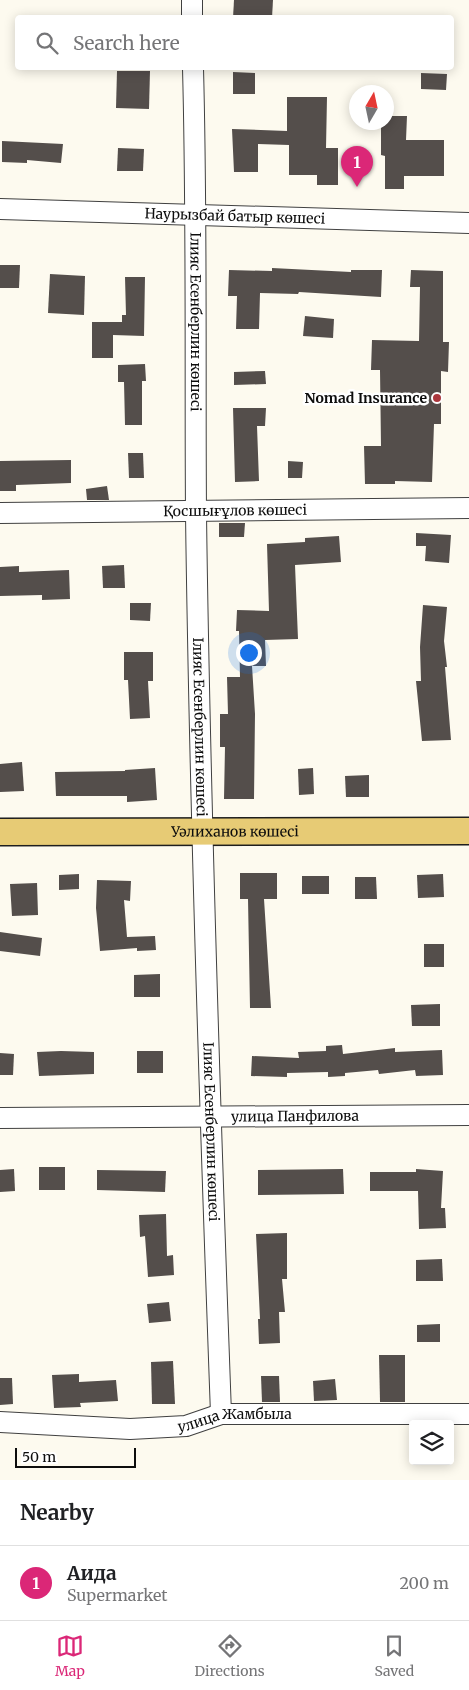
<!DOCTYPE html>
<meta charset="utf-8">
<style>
body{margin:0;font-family:Merriweather,serif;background:#f6f6f6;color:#202124}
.controls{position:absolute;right:15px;bottom:15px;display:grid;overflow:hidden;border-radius:5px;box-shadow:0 2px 12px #0003}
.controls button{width:45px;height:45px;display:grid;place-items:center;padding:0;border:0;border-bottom:1px solid #e0e0e0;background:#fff;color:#202124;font:25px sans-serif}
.compass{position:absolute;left:349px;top:85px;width:45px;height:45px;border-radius:50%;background:#fff;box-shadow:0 2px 12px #0003;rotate:9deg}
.scale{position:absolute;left:15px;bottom:12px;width:121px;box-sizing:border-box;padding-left:5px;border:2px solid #0d0d0d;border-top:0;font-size:14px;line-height:18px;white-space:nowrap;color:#0d0d0d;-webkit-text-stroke:4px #fff;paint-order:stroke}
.you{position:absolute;left:248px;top:652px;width:18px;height:18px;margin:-12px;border:4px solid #fff;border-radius:50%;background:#1a73e8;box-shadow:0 0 0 8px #1a73e833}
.badge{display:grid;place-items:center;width:32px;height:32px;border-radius:50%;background:#db2777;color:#fff;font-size:16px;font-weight:700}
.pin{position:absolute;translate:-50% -41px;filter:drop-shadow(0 1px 2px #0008)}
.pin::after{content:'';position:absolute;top:26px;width:18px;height:15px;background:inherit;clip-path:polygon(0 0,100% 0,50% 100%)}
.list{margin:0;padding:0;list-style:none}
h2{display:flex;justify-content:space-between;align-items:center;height:65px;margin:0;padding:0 20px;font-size:21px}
h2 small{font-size:16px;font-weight:400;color:#757577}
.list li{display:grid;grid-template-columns:32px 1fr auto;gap:15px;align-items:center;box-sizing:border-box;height:75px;padding:0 20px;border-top:1px solid #e0e0e0}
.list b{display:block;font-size:19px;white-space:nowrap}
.list p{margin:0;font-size:16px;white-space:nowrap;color:#757577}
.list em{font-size:16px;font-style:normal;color:#757577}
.icon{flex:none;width:28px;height:28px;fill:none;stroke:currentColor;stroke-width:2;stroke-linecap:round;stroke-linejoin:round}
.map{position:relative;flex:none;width:469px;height:1480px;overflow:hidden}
.search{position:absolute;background:#fff;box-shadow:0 2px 12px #0003;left:15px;right:15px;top:15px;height:55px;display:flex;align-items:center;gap:12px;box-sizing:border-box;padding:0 18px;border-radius:5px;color:#757577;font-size:19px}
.sheet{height:140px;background:#fff}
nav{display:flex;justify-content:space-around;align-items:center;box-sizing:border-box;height:70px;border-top:1px solid #e0e0e0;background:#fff;font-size:14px;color:#757577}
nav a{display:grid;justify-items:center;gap:2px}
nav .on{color:#db2777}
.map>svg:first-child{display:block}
</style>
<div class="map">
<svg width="469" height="1480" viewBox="0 0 469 1480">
<rect width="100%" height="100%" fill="#fdfaef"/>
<g fill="#544e4b">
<path d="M234,0H273L272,18H233Z"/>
<path d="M117,71H150L149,109L116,108Z"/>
<path d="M233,72L255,73V94H233Z"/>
<path d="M421,73L447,74L446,90L421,89Z"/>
<path d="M287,97H327L326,148H338V185H317V175H289V145L258,144V172H234L232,129L287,131Z"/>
<path d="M386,116H407L406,140H444V176H404V189H385V156L381,155V122H386Z"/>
<path d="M2,141L63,144L61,163L27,160V163L2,162Z"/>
<path d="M118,148L144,149L143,171H117Z"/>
<path d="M0,265H20L19,288H0Z"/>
<path d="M272,268L351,272V270H382L381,297L299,292L298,294L260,293L259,329H236L237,296H228L229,270L272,271Z"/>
<path d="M411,270L443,271V342H449L448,372L441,371V424H434L432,482L395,481V484H365L364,446H381L380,370H371L372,340L419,341L420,287H410Z"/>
<path d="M50,274L85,276L84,315L48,313Z"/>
<path d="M125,277H145L144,336L113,335V358H92V322H122V315H126Z"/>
<path d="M305,316L334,319L333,338L303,336Z"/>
<path d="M145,364L146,381H142V425H125L124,382H118V365Z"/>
<path d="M265,371L266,384L234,385V372Z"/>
<path d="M233,408H266L265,426H257L259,481L235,482Z"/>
<path d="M128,453H143L144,478H129Z"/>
<path d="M71,460V483L16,485V491H0V461Z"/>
<path d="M288,461L303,462L302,478H288Z"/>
<path d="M107,486L109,500H87L86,489Z"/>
<path d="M219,523H245L244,537H219Z"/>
<path d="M416,533L451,535L449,563L425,561L426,546H416Z"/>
<path d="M339,536L341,562L295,565L298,639L265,640L266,666H252L255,714L254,799H224L225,747H220V714H228L227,677H240L239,631H236L237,610L269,611L267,544L305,542V538Z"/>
<path d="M124,565L125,588H103L102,566Z"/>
<path d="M19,566V572L69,570L70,599L42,600V595L0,596V567Z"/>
<path d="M130,603H151L150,621L130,620Z"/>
<path d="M423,605L447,607L444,641L447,667H445L451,740L422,741L416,681H421L420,647Z"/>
<path d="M124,652H153V681H148L150,718L130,719L128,680H124Z"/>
<path d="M22,762L24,791L0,792V764Z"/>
<path d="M155,768L157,800L127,802V796H56L55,772L125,771V770Z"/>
<path d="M313,768L314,794L299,795L298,769Z"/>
<path d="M369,775V797H346L345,776Z"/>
<path d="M240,873H277V899H264L271,1008H250L248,899H240Z"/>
<path d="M79,874V889L59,890V875Z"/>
<path d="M443,874L444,897L418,898L417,875Z"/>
<rect x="302" y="876" width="27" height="18"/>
<path d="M355,877H376L377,899H355Z"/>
<path d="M97,880L131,881L130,901L124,900L127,937L155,936L156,950L137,951V948L100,951L96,908Z"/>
<path d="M37,883L38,915L12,916L10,884Z"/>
<path d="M0,932L42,938L40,956L0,951Z"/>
<rect x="424" y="944" width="20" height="23"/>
<path d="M160,974V997H134V975Z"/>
<path d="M440,1004V1026H412L411,1005Z"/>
<path d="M342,1045L343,1054L395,1048V1052L442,1050L443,1075L416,1076L415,1070L379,1074L378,1070L345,1073V1076L328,1077V1072L287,1073V1077L251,1076L252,1056L299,1058L298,1052L326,1051V1046Z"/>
<path d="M61,1051L94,1052V1074L39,1076L37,1052Z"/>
<rect x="137" y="1051" width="26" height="22"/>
<path d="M0,1053L14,1054L13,1075H0Z"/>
<rect x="39" y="1167" width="26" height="23"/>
<path d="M14,1169L15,1191L0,1192V1170Z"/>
<path d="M343,1169L344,1194L258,1195V1170Z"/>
<path d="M416,1169L443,1171L441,1208H445L446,1228L419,1229L418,1191H370V1172H416Z"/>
<path d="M97,1170L166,1171L165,1192L97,1190Z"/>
<path d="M166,1214L167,1256L173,1255L174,1275L148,1277L145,1236L140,1237L139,1215Z"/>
<path d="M287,1233V1279H282L285,1312H279L280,1343L259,1344L258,1319H260L256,1234Z"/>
<path d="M442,1259L443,1281H416V1260Z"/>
<path d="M169,1302L171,1321L149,1323L147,1304Z"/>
<path d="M440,1324V1342H417V1325Z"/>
<path d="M379,1355H405V1402H380Z"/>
<path d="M173,1361L175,1404H152L151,1362Z"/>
<path d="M79,1374V1382L116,1380L118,1401L80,1403L81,1407L54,1408L52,1375Z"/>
<path d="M261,1376H279L280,1402H262Z"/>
<path d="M0,1378H12L13,1404L0,1405Z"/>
<path d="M335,1379L337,1400L314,1401L313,1381Z"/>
</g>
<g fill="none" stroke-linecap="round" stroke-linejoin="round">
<g stroke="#404040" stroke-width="22">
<g id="minor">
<path d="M192,0V18"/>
<path id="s1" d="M193,68C197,216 195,365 196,514C200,815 210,1114 221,1414"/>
<path id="s2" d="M0,209L469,223"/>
<path id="s3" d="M0,513L469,508"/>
<path id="s4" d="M0,1118L469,1115"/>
<path id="s5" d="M0,1422L130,1429L186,1426L221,1414H469"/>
</g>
</g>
<g stroke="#1e1e1e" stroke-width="29">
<g id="major">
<path id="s6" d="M0,832L469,831"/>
</g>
</g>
<use href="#minor" stroke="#fff" stroke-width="20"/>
<use href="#major" stroke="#e7cb75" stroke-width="26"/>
</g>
<circle fill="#ab373d" stroke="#fff" stroke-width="2" cx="437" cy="398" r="5"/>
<g text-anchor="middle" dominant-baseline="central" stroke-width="5" stroke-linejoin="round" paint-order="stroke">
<g font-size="14" fill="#0d0d0d" stroke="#fff">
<text stroke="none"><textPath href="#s2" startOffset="235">Наурызбай батыр көшесі</textPath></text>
<text stroke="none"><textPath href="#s1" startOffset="254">Ілияс Есенберлин көшесі</textPath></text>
<text stroke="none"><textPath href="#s3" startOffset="235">Қосшығұлов көшесі</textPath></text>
<text stroke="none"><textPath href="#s1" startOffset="659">Ілияс Есенберлин көшесі</textPath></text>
<text stroke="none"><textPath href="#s6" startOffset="235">Уәлиханов көшесі</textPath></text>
<text stroke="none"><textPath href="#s4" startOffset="295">улица Панфилова</textPath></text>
<text stroke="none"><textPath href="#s1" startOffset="1064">Ілияс Есенберлин көшесі</textPath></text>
<text stroke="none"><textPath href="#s5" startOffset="236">улица Жамбыла</textPath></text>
</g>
<g font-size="14" font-weight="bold" fill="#0d0d0d" stroke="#fff" text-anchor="end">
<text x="427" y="398">Nomad Insurance</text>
</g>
</g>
</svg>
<div class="controls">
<button><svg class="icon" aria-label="layers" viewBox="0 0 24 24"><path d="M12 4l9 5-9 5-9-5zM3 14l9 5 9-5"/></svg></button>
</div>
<svg class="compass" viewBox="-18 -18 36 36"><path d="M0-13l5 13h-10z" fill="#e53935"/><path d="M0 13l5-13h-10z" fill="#757577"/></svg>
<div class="scale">50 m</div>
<div class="you"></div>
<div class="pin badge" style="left:357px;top:187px">1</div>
<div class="search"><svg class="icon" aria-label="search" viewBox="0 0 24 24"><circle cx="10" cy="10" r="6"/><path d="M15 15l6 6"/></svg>Search here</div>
</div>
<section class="sheet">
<h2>Nearby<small></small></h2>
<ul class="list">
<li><span class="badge">1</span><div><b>Аида</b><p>Supermarket</p></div><em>200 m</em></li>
</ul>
</section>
<nav>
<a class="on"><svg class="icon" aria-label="map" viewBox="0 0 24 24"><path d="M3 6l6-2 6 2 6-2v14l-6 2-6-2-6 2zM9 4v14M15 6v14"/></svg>Map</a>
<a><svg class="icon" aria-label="directions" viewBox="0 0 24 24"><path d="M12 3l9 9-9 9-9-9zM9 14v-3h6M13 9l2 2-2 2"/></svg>Directions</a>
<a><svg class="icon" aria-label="saved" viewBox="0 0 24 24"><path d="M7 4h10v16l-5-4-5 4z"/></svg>Saved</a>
</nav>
